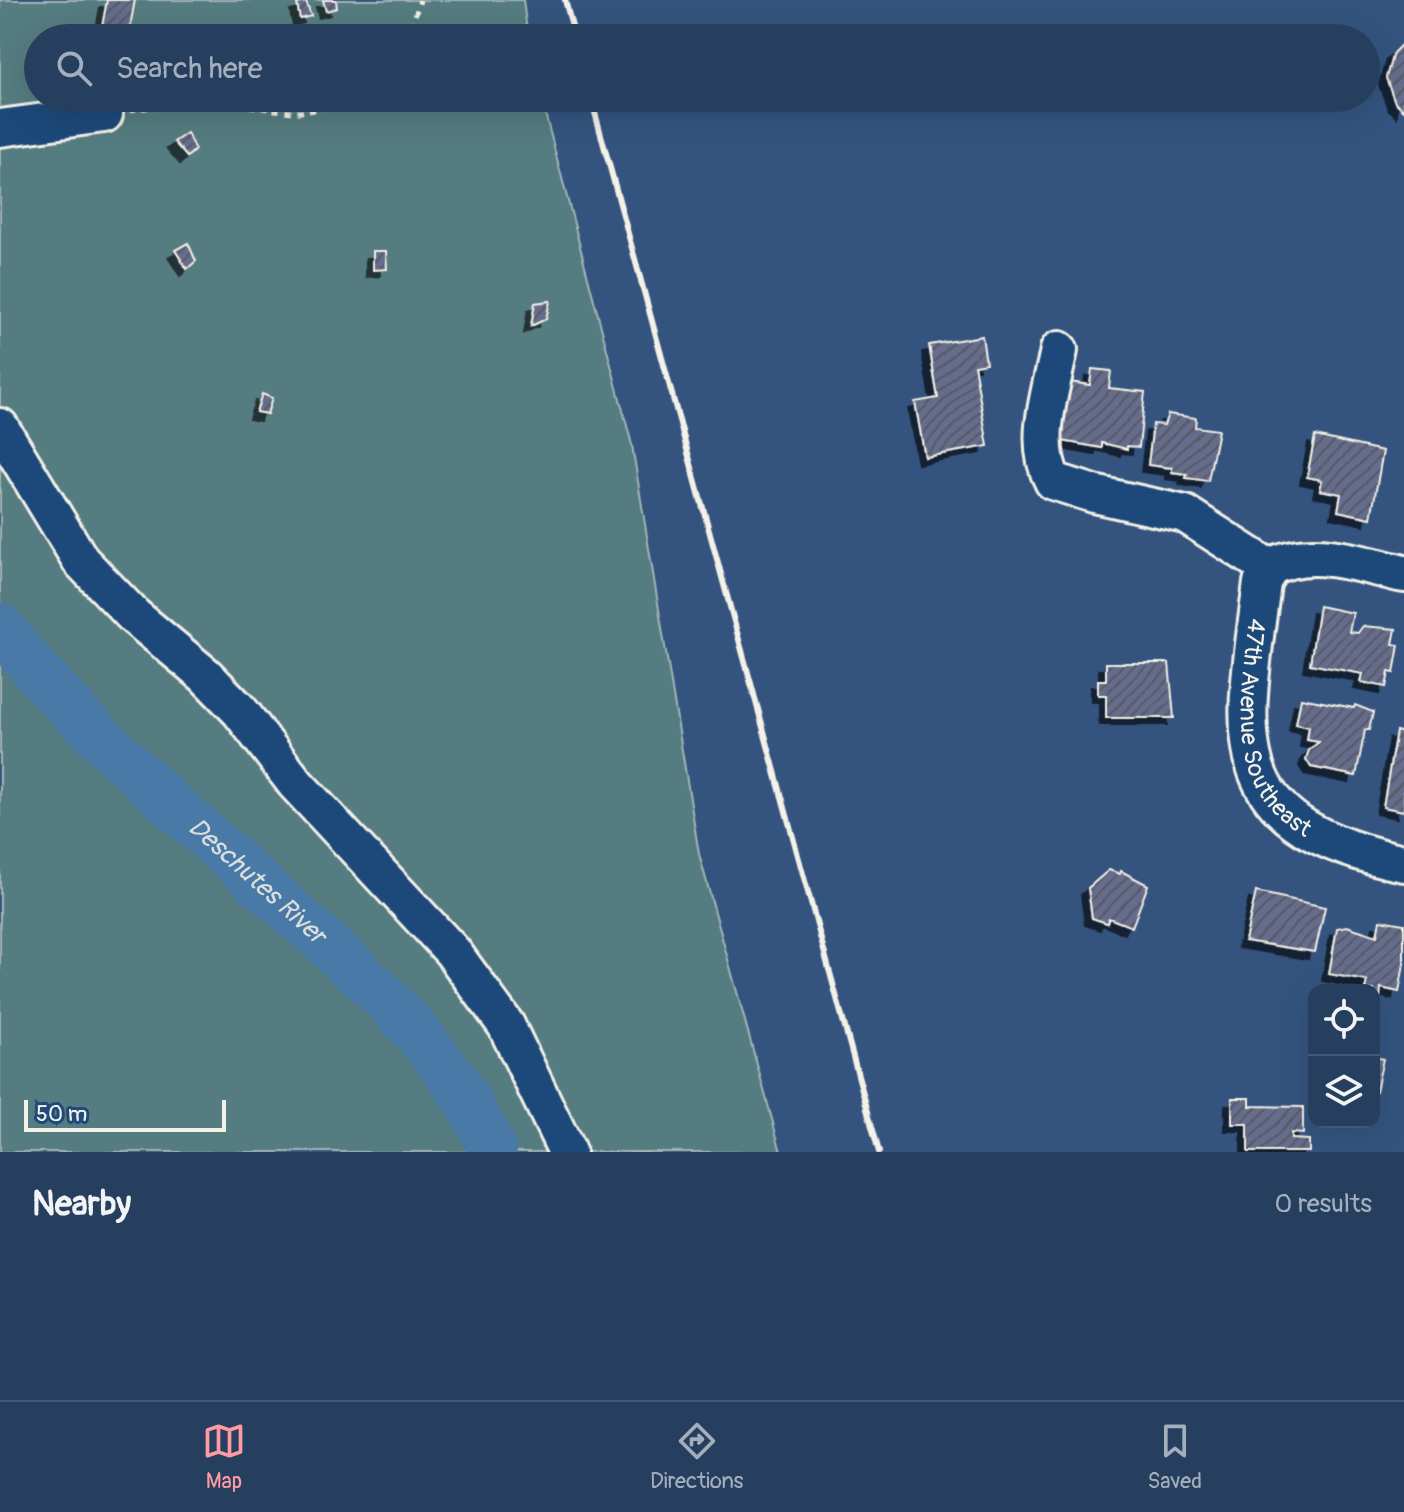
<!DOCTYPE html>
<style>
body{margin:0;font-family:Pangolin,sans-serif;background:#334a68;color:#f1f3f6}
.controls{position:absolute;right:24px;bottom:24px;display:grid;overflow:hidden;border-radius:16px;box-shadow:0 8px 32px #0002}
.controls button{width:72px;height:72px;display:grid;place-items:center;padding:0;border:0;border-bottom:2px solid #435874;background:#273f5f;color:#f1f3f6;font:40px sans-serif}
.scale{position:absolute;left:24px;bottom:20px;width:202px;box-sizing:border-box;padding-left:8px;border:4px solid #f4f1e8;border-top:0;font-size:22px;line-height:28px;white-space:nowrap;color:#f4f1e8;-webkit-text-stroke:6px #1f4a7a;paint-order:stroke}
.list{margin:0;padding:0;list-style:none}
h2{display:flex;justify-content:space-between;align-items:center;height:104px;margin:0;padding:0 32px;font-size:34px}
h2 small{font-size:26px;font-weight:400;color:#a4afbd}
.icon{flex:none;width:44px;height:44px;fill:none;stroke:currentColor;stroke-width:2;stroke-linecap:round;stroke-linejoin:round}
.map{position:relative;flex:none;width:1404px;height:1152px;overflow:hidden}
.search{position:absolute;background:#273f5f;box-shadow:0 8px 32px #0002;left:24px;right:24px;top:24px;height:88px;display:flex;align-items:center;gap:20px;box-sizing:border-box;padding:0 28px;border-radius:44px;color:#a4afbd;font-size:30px}
.sheet{height:248px;background:#273f5f}
nav{display:flex;justify-content:space-around;align-items:center;box-sizing:border-box;height:112px;border-top:2px solid #435874;background:#273f5f;font-size:22px;color:#a4afbd}
nav a{display:grid;justify-items:center;gap:4px}
nav .on{color:#ff9aa2}
.map>svg:first-child{display:block}
</style>
<div class="map">
<svg width="1404" height="1152" viewBox="0 0 1404 1152">
<defs>
<pattern id="building-hatch" width="6" height="6" patternUnits="userSpaceOnUse" patternTransform="scale(2)"><rect width="6" height="6" fill="#666d8c"/><path d="M-1 1l2-2M0 6l6-6M5 7l2-2" fill="none" stroke="#565966"/></pattern>
<filter id="shadow"><feDropShadow dx="-7" dy="7" stdDeviation="0" flood-color="#0009"/></filter>
</defs>
<rect width="100%" height="100%" fill="#34547f"/>
<filter id="ink" filterUnits="userSpaceOnUse"><feTurbulence type="fractalNoise" baseFrequency=".0125" numOctaves="2"/><feDisplacementMap in="SourceGraphic" scale="16" xChannelSelector="R" yChannelSelector="G"/><feConvolveMatrix kernelMatrix="1 2 1 2 8 2 1 2 1" color-interpolation-filters="sRGB"/></filter>
<g filter="url(#ink)">
<path fill="#557b81" stroke="#a4b6b4" stroke-width="2" d="M0,0H523L528,38H38V98H541L632,445L699,854L781,1152H0Z"/>
<g fill="none" stroke-linecap="round" stroke-linejoin="round">
<path stroke="#4979a6" stroke-width="48" id="s1" d="M0,627C80,729 182,813 278,900C360,974 450,1046 493,1152"/>
</g>
<g fill="url(#building-hatch)" stroke="#f4f1e8" stroke-width="2" filter="url(#shadow)">
<path d="M107,0H135L128,38H100Z"/>
<path d="M323,0H336L337,8L326,11Z"/>
<path d="M306,2L311,16L300,19L297,4Z"/>
<path d="M342,26L345,38H334L332,29Z"/>
<path d="M1404,42V110L1395,102L1386,78L1393,53Z"/>
<path d="M187,133L195,150L187,157L174,142Z"/>
<path d="M188,243L196,261L187,269L175,250Z"/>
<path d="M373,251H386L387,269L373,270Z"/>
<path d="M550,301L546,319L531,326L535,303Z"/>
<path d="M982,336L986,363L974,365L988,446L925,457L915,402L938,398L929,345Z"/>
<path d="M1092,369L1111,371L1109,388L1145,392L1139,447L1127,446V449L1102,443V448L1062,441L1069,382L1090,385Z"/>
<path d="M262,394L272,398L267,414L256,412Z"/>
<path d="M1168,414L1196,418L1195,427L1218,430L1208,481L1186,478L1187,474L1172,472V468L1148,465L1153,424L1164,425Z"/>
<path d="M1315,436L1383,451L1371,518L1338,511L1341,494L1320,490L1322,480L1307,477Z"/>
<path d="M1319,606L1353,613L1349,632L1358,633L1363,626L1396,629L1393,644L1399,645L1394,673L1389,672L1386,687L1361,682L1363,674L1310,664Z"/>
<path d="M1106,663H1169L1174,718H1106V695H1098V680H1106Z"/>
<path d="M1301,698L1354,708L1355,705L1373,712L1369,730H1365L1356,776L1311,767L1306,759L1309,750L1319,742L1307,740L1309,727L1296,724Z"/>
<path d="M1396,731L1404,733V811L1383,807Z"/>
<path d="M1109,870L1120,874L1121,871L1148,885L1132,927L1109,918L1107,923L1092,918L1088,888Z"/>
<path d="M1256,892L1325,907L1315,952L1245,941Z"/>
<path d="M1380,920L1404,924V964L1399,992L1381,988L1380,997L1374,996V990H1365L1367,981L1329,974L1337,928L1347,926L1377,936Z"/>
<path d="M1374,1057L1383,1059L1376,1091L1374,1090Z"/>
<path d="M1232,1098H1250V1106L1303,1107V1134L1291,1133V1139L1309,1140V1152H1248V1124H1232Z"/>
</g>
<g fill="none" stroke-linecap="round" stroke-linejoin="round">
<g stroke="#f4f1e8" stroke-width="42">
<g id="minor">
<path d="M0,128L104,114"/>
<path d="M1059,350C1051,392 1032,441 1053,481L1094,494L1185,514L1269,568"/>
<path d="M0,427L81,561L134,616L205,675L240,711L296,784L452,951L506,1025L567,1152"/>
<path id="s2" d="M1269,568L1262,583C1242,739 1217,824 1404,863"/>
<path d="M1269,568C1310,544 1361,565 1404,574"/>
</g>
</g>
<g stroke="#f4f1e8" stroke-width="5" stroke-dasharray="6 6" stroke-linecap="butt">
<path d="M408,38L420,0"/>
<path d="M130,110C162,105 198,104 229,105C285,106 290,124 349,98"/>
</g>
<use href="#minor" stroke="#1f4a7a" stroke-width="36"/>
<g stroke="#f4f1e8" stroke-width="6">
<path d="M565,0L575,38"/>
<path d="M591,98L879,1152"/>
</g>
</g>
</g>
<g text-anchor="middle" dominant-baseline="central" stroke-width="7" stroke-linejoin="round" paint-order="stroke">
<g font-size="24" fill="#f4f1e8" stroke="#1f4a7a">
<text stroke="none"><textPath href="#s2" startOffset="170">47th Avenue Southeast</textPath></text>
</g>
<g font-size="26" font-style="italic" fill="#dadfde" stroke="#1f4a7a">
<text stroke="none"><textPath href="#s1" startOffset="362">Deschutes River</textPath></text>
</g>
</g>
</svg>
<div class="controls">
<button><svg class="icon" aria-label="locate" viewBox="0 0 24 24"><circle cx="12" cy="12" r="6"/><path d="M12 2v4M12 18v4M2 12h4M18 12h4"/></svg></button>
<button><svg class="icon" aria-label="layers" viewBox="0 0 24 24"><path d="M12 4l9 5-9 5-9-5zM3 14l9 5 9-5"/></svg></button>
</div>
<div class="scale">50 m</div>
<div class="search"><svg class="icon" aria-label="search" viewBox="0 0 24 24"><circle cx="10" cy="10" r="6"/><path d="M15 15l6 6"/></svg>Search here</div>
</div>
<section class="sheet">
<h2>Nearby<small>0 results</small></h2>
<ul class="list">
</ul>
</section>
<nav>
<a class="on"><svg class="icon" aria-label="map" viewBox="0 0 24 24"><path d="M3 6l6-2 6 2 6-2v14l-6 2-6-2-6 2zM9 4v14M15 6v14"/></svg>Map</a>
<a><svg class="icon" aria-label="directions" viewBox="0 0 24 24"><path d="M12 3l9 9-9 9-9-9zM9 14v-3h6M13 9l2 2-2 2"/></svg>Directions</a>
<a><svg class="icon" aria-label="saved" viewBox="0 0 24 24"><path d="M7 4h10v16l-5-4-5 4z"/></svg>Saved</a>
</nav>
